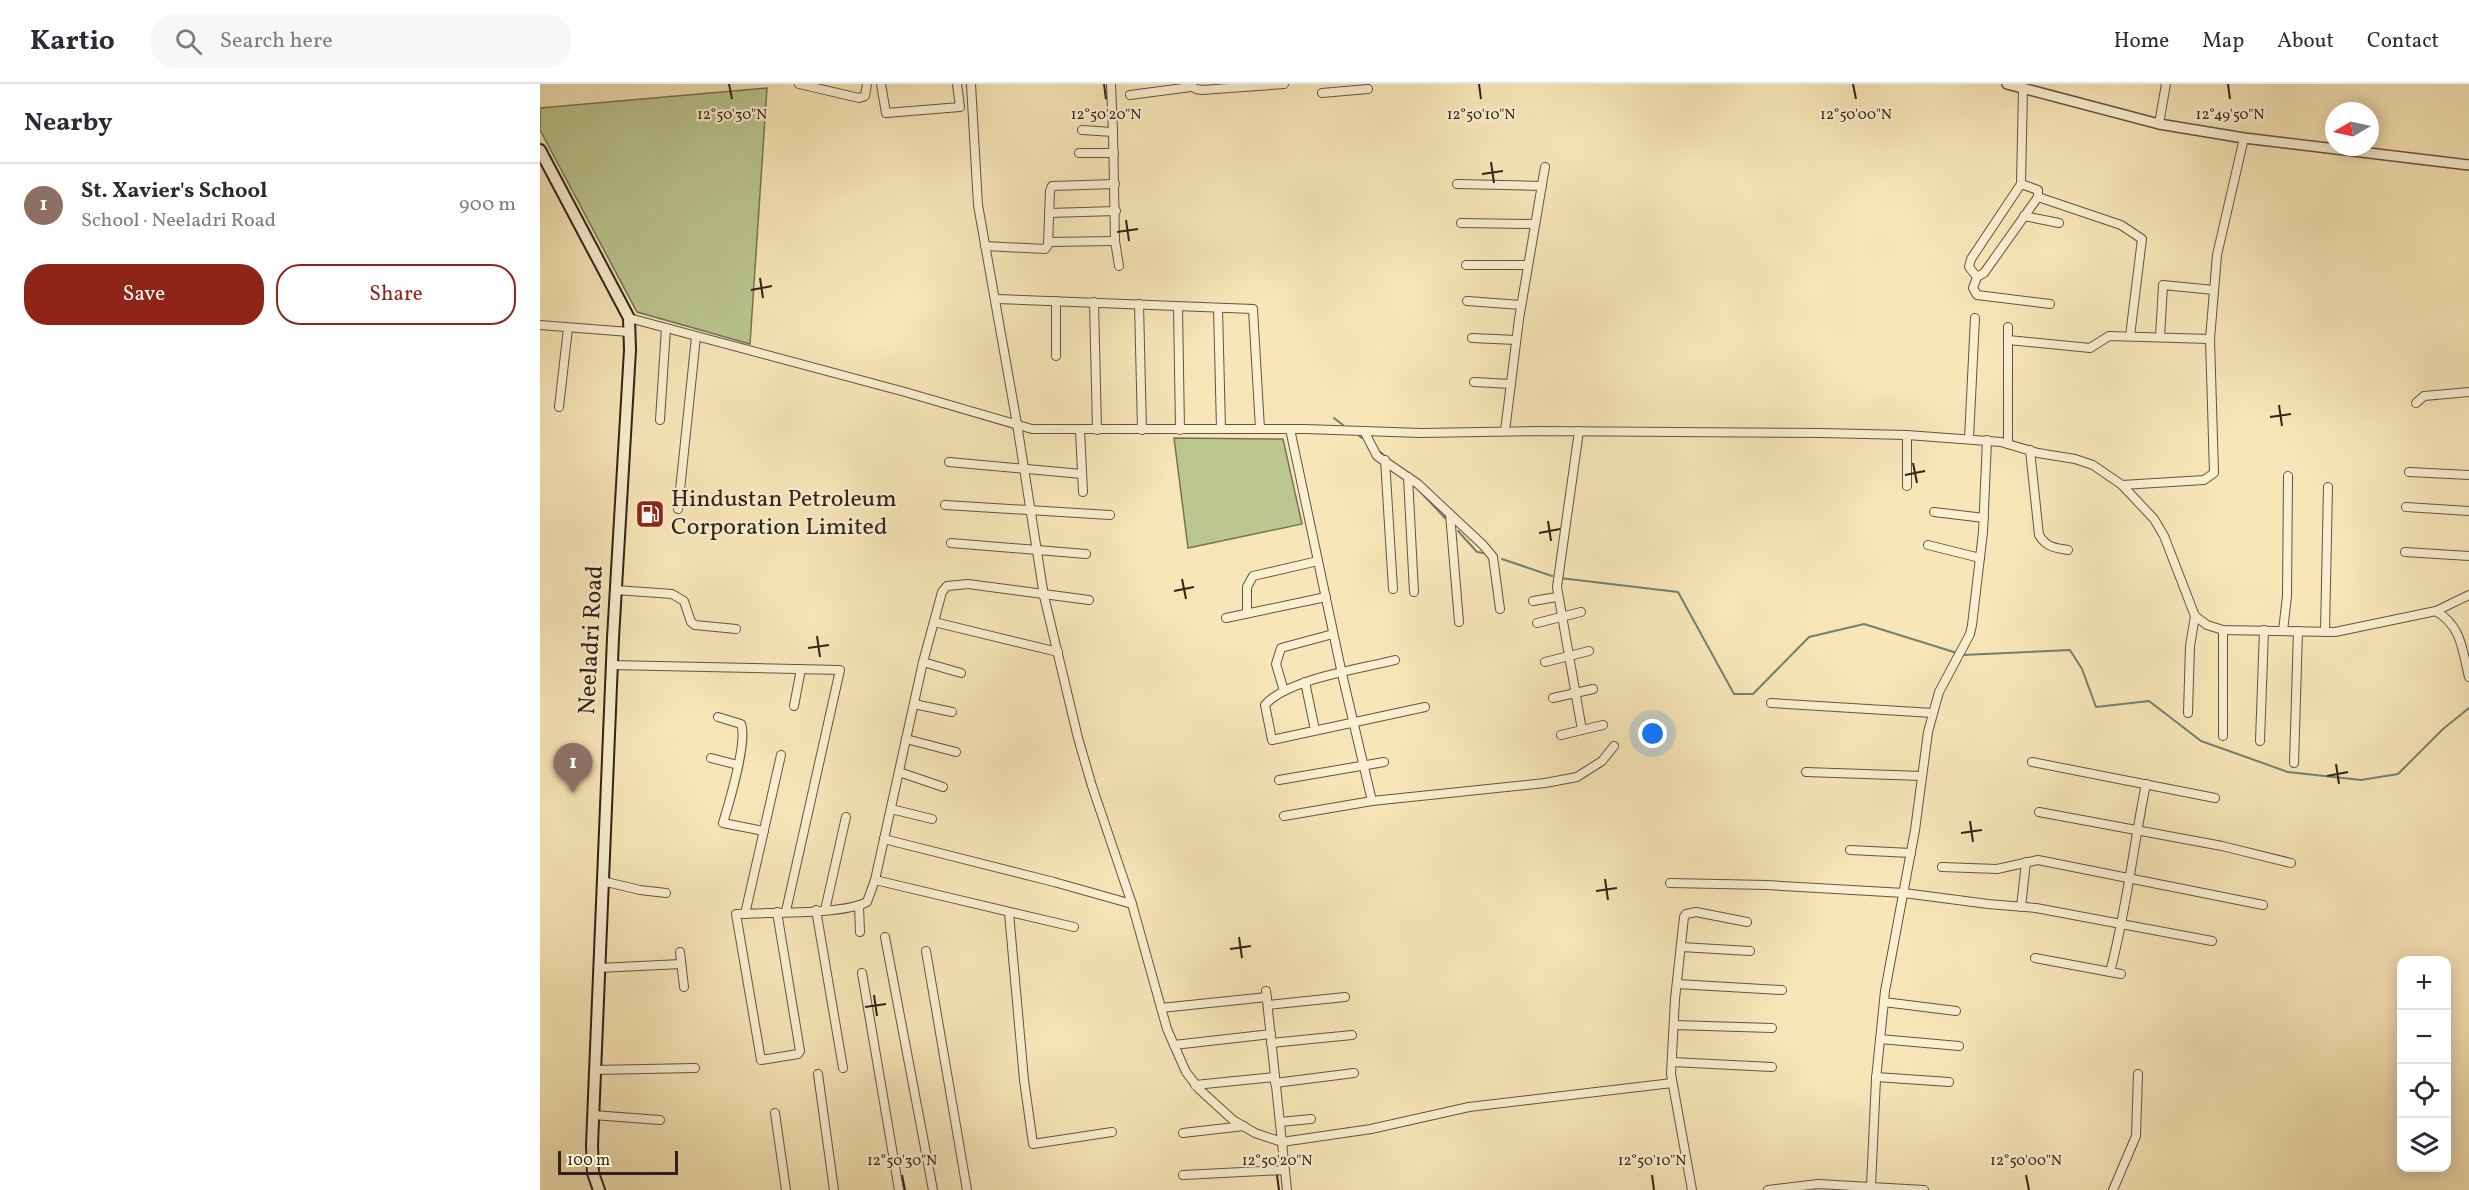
<!DOCTYPE html>
<meta charset="utf-8">
<style>
body{margin:0;font-family:Vollkorn,serif;background:#f7f7f7;color:#2b2b33}
.controls{position:absolute;right:18px;bottom:18px;display:grid;overflow:hidden;border-radius:12px;box-shadow:0 3px 15px #0003}
.controls button{width:54px;height:54px;display:grid;place-items:center;padding:0;border:0;border-bottom:2px solid #e1e1e2;background:#fff;color:#2b2b33;font:30px sans-serif}
.compass{position:absolute;left:1785px;top:18px;width:54px;height:54px;border-radius:50%;background:#fff;box-shadow:0 3px 15px #0003;rotate:261deg}
.scale{position:absolute;left:18px;bottom:15px;width:120px;box-sizing:border-box;padding-left:6px;border:3px solid #33221a;border-top:0;font-size:16px;line-height:21px;white-space:nowrap;color:#33221a;-webkit-text-stroke:4px #faefd1;paint-order:stroke}
.you{position:absolute;left:1113px;top:650px;width:21px;height:21px;margin:-15px;border:4px solid #fff;border-radius:50%;background:#1a73e8;box-shadow:0 0 0 9px #1a73e833}
.badge{display:grid;place-items:center;width:39px;height:39px;border-radius:50%;background:#8f2418;color:#fff;font-size:20px;font-weight:700}
.pin{position:absolute;translate:-50% -50px;filter:drop-shadow(0 2px 3px #0008)}
.pin::after{content:'';position:absolute;top:32px;width:21px;height:18px;background:inherit;clip-path:polygon(0 0,100% 0,50% 100%)}
.list{margin:0;padding:0;list-style:none}
h2{display:flex;justify-content:space-between;align-items:center;height:78px;margin:0;padding:0 24px;font-size:26px}
h2 small{font-size:20px;font-weight:400;color:#7c7c81}
.list li{display:grid;grid-template-columns:39px 1fr auto;gap:18px;align-items:center;box-sizing:border-box;height:84px;padding:0 24px;border-top:2px solid #e1e1e2}
.list b{display:block;font-size:22px;white-space:nowrap}
.list p{margin:0;font-size:20px;white-space:nowrap;color:#7c7c81}
.list em{font-size:20px;font-style:normal;color:#7c7c81}
.actions{display:flex;gap:12px;padding:18px 24px}
.actions a{flex:1;padding:14px 0;border:2px solid #8f2418;border-radius:24px;text-align:center;font-size:21px;color:#8f2418}
.actions .main{background:#8f2418;color:#fff}
.icon{flex:none;width:33px;height:33px;fill:none;stroke:currentColor;stroke-width:2;stroke-linecap:round;stroke-linejoin:round}
.map{position:relative;flex:none;width:1929px;height:1106px;overflow:hidden}
header{display:flex;align-items:center;gap:36px;box-sizing:border-box;height:84px;padding:0 30px;background:#fff;border-bottom:2px solid #e1e1e2}
header strong{font-size:28px}
nav{display:flex;gap:33px;margin-inline-start:auto;font-size:21px}
.search{width:420px;height:54px;background:#f7f7f7;display:flex;align-items:center;gap:15px;box-sizing:border-box;padding:0 21px;border-radius:24px;color:#7c7c81;font-size:22px}
main{display:flex}
aside{flex:1;background:#fff}
.map>svg:first-child{display:block}
</style>
<header>
<strong>Kartio</strong>
<div class="search"><svg class="icon" aria-label="search" viewBox="0 0 24 24"><circle cx="10" cy="10" r="6"/><path d="M15 15l6 6"/></svg>Search here</div>
<nav><a>Home</a><a>Map</a><a>About</a><a>Contact</a></nav>
</header>
<main>
<aside>
<h2>Nearby<small></small></h2>
<ul class="list">
<li><span class="badge" style="background:#8d6e63">1</span><div><b>St. Xavier's School</b><p>School · Neeladri Road</p></div><em>900 m</em></li>
</ul>
<div class="actions"><a class="main">Save</a><a>Share</a></div>
</aside>
<div class="map">
<svg width="1929" height="1106" viewBox="0 0 1929 1106">
<rect width="100%" height="100%" fill="#f8e6b8"/>
<filter id="stains"><feTurbulence type="fractalNoise" baseFrequency=".00333" numOctaves="4"/><feColorMatrix values="0 0 0 0 .2 0 0 0 0 .09 0 0 0 0 .02 0 0 0 .5 -.17"/></filter>
<radialGradient id="worn" r=".72"><stop offset=".6" stop-color="#630" stop-opacity="0"/><stop offset="1" stop-color="#630" stop-opacity=".3"/></radialGradient>
<g fill="#bbc690" stroke="#777455" stroke-width="1.5">
<path d="M227,4L210,260L97,228L0,46V24Z"/>
<path d="M634,354L743,355L762,440L648,464Z"/>
</g>
<g fill="none" stroke-linecap="round" stroke-linejoin="round">
<g stroke="#738172" stroke-width="2">
<path d="M794,334L803,341"/>
<path d="M819,352L822,354"/>
<path d="M839,367L852,378"/>
<path d="M874,401L905,434"/>
<path d="M918,447L937,468L943,469"/>
<path d="M962,475L1012,492"/>
<path d="M1020,494L1138,508L1194,610H1213L1269,553L1324,540L1417,569"/>
<path d="M1423,571L1530,566L1542,585L1556,623L1609,617L1661,657L1748,688L1821,696L1858,690L1903,645L1929,624"/>
</g>
<g stroke="#645342" stroke-width="10">
<g id="minor">
<path d="M259,0L319,14L325,12L327,0"/>
<path d="M341,0L346,29L420,23L417,0"/>
<path d="M431,0L438,121L477,340L504,512L538,654L552,702L592,820L627,945L646,988L659,1005L693,1036L715,1049L742,1058L831,1045L929,1023L1132,999"/>
<path d="M571,0L573,48"/>
<path d="M649,0L656,5L662,6L744,0"/>
<path d="M782,9L828,5"/>
<path d="M590,11L651,3"/>
<path d="M1619,40L1626,0"/>
<path d="M542,46L573,48L575,157L579,182"/>
<path d="M539,69H574"/>
<path d="M917,100L1002,102"/>
<path d="M1481,100L1498,106V113L1444,189L1437,193L1429,183L1431,175L1481,100L1483,5"/>
<path d="M1498,113L1581,141L1602,155L1590,252"/>
<path d="M509,129L576,127"/>
<path d="M1484,132L1519,139"/>
<path d="M921,139L995,140"/>
<path d="M508,158L575,157"/>
<path d="M445,162L505,165L508,161L510,107L512,102L575,100"/>
<path d="M926,181H988"/>
<path d="M1437,193L1433,204L1437,211L1510,220"/>
<path d="M456,215L713,225L720,345"/>
<path d="M516,217V272"/>
<path d="M927,217L981,221"/>
<path d="M554,218L557,346"/>
<path d="M599,220L602,346"/>
<path d="M638,223L640,346"/>
<path d="M678,224L681,345"/>
<path d="M89,234L365,308L492,345H765L881,349L998,347L1281,349L1367,351L1461,358L1498,369L1535,375L1553,381L1582,401L1614,435L1624,452L1655,532L1667,541L1683,546L1795,548L1896,527C1922,543 1922,565 1929,593"/>
<path d="M0,241L89,248"/>
<path d="M1620,253L1623,201L1674,206"/>
<path d="M932,254L976,256"/>
<path d="M1468,256L1550,264L1569,252L1670,255"/>
<path d="M934,298L971,300"/>
<path d="M1876,319L1884,312L1929,308"/>
<path d="M19,323L28,244"/>
<path d="M120,336L126,244"/>
<path d="M750,345L802,590L832,717"/>
<path d="M540,346L543,408"/>
<path d="M824,347L837,372L878,400L943,461L953,473L960,525"/>
<path d="M965,347L979,235L1005,83"/>
<path d="M1039,347L1017,503L1042,646"/>
<path d="M1367,351V402"/>
<path d="M1429,354L1435,234"/>
<path d="M1468,360V243"/>
<path d="M1490,366L1499,451C1506,463 1515,464 1528,466"/>
<path d="M845,376L853,505"/>
<path d="M409,378L542,390"/>
<path d="M1869,388L1929,391"/>
<path d="M868,393L874,508"/>
<path d="M1582,401L1664,396L1674,389L1670,255L1677,171L1704,54"/>
<path d="M405,421L570,431"/>
<path d="M1866,423L1929,427"/>
<path d="M138,425L156,253"/>
<path d="M1394,428L1444,434"/>
<path d="M910,430L919,538"/>
<path d="M411,459L546,470"/>
<path d="M1388,461L1440,474"/>
<path d="M1865,468L1929,472"/>
<path d="M76,506L132,510L144,517L151,538L155,541L196,545"/>
<path d="M993,517L1017,513"/>
<path d="M1896,527L1929,511"/>
<path d="M707,529V503L713,492L778,477"/>
<path d="M686,534L786,513"/>
<path d="M394,538L518,568"/>
<path d="M997,539L1041,528"/>
<path d="M1683,546V652"/>
<path d="M1743,547L1747,512L1748,392"/>
<path d="M1785,548L1788,403"/>
<path d="M855,576C821,585 747,595 725,621L732,656L885,623"/>
<path d="M383,578L421,589"/>
<path d="M1005,578L1049,567"/>
<path d="M71,581L300,586L246,827"/>
<path d="M765,598L775,646"/>
<path d="M744,607L736,580L741,564L793,550"/>
<path d="M1013,614L1053,605"/>
<path d="M1231,619L1393,629"/>
<path d="M374,620L412,628"/>
<path d="M254,622L261,585"/>
<path d="M1648,629L1650,562L1655,532"/>
<path d="M178,633L201,640C208,657 189,719 183,739L224,747"/>
<path d="M1021,651L1063,641"/>
<path d="M366,655L416,668"/>
<path d="M1720,657L1724,546"/>
<path d="M171,674L198,681"/>
<path d="M1492,678L1675,714"/>
<path d="M1754,679L1758,547"/>
<path d="M359,688L403,703"/>
<path d="M1266,688L1382,692"/>
<path d="M739,696L844,678"/>
<path d="M351,725L392,735"/>
<path d="M1499,728L1682,762L1751,779"/>
<path d="M744,732L832,717L1005,699L1037,693L1062,677L1074,662"/>
<path d="M344,755L514,798L592,820"/>
<path d="M1310,766L1371,769"/>
<path d="M1402,783L1457,785L1498,776L1723,821"/>
<path d="M335,796L534,843"/>
<path d="M62,797L100,806L126,809"/>
<path d="M1130,799L1227,801L1364,809L1448,820L1496,824L1672,857"/>
<path d="M319,822L320,848"/>
<path d="M1481,823L1486,778"/>
<path d="M276,826L303,984"/>
<path d="M285,826L306,733"/>
<path d="M237,828L260,967L258,970L221,976L196,830C228,828 302,831 327,818L335,796L383,578L402,508L407,502L428,500L549,516"/>
<path d="M469,829L484,996L493,1060L572,1048"/>
<path d="M205,830L241,671"/>
<path d="M345,853L393,1106"/>
<path d="M1141,863L1210,867"/>
<path d="M386,867L427,1106"/>
<path d="M140,868L144,903"/>
<path d="M1495,874L1581,890"/>
<path d="M59,884L141,880"/>
<path d="M1570,888C1587,825 1593,763 1606,700"/>
<path d="M322,889L359,1106"/>
<path d="M1137,900L1242,906"/>
<path d="M726,907L747,1106"/>
<path d="M1344,918L1416,927"/>
<path d="M728,921L805,913"/>
<path d="M621,924L727,913"/>
<path d="M1134,941L1232,944"/>
<path d="M1340,955L1419,962"/>
<path d="M731,959L812,951"/>
<path d="M634,961L731,950"/>
<path d="M1132,978L1232,983"/>
<path d="M55,986L155,984"/>
<path d="M278,990L294,1106"/>
<path d="M1336,993L1409,998"/>
<path d="M735,999L814,989"/>
<path d="M655,1001L735,993"/>
<path d="M235,1029L246,1106"/>
<path d="M53,1031L120,1036"/>
<path d="M740,1038L771,1035"/>
<path d="M643,1049L704,1042"/>
<path d="M643,1091L744,1086"/>
<path d="M1331,1102L1336,995L1345,907L1375,746L1388,648L1399,608L1430,550L1432,541L1443,448L1447,356"/>
<path d="M1152,1106L1131,990L1135,915L1144,833L1146,830L1156,828L1207,838"/>
<path d="M1228,1106L1278,1100L1384,1106"/>
<path d="M1573,1106L1596,1052L1598,990"/>
</g>
</g>
<g stroke="#645342" stroke-width="12">
<path id="tertiary" d="M1467,0L1619,40L1704,54L1929,81"/>
</g>
<g stroke="#33221a" stroke-width="14">
<path id="secondary" d="M0,66L89,234L90,266L73,554L52,1061L53,1089L59,1106"/>
</g>
<use href="#minor" stroke="#faefd1" stroke-width="8"/>
<use href="#tertiary" stroke="#faefd1" stroke-width="9"/>
<use href="#secondary" stroke="#faefd1" stroke-width="10"/>
</g>
<path fill="none" stroke="#33221a" stroke-width="2" d="M189,0L192,15M564,0L566,15M939,0L941,15M1313,0L1316,15M1688,0L1690,15M951,78L954,99M942,90L963,87M586,136L589,157M577,148L598,145M220,194L223,214M211,206L232,202M1739,321L1742,342M1730,333L1751,330M1373,379L1377,399M1365,391L1385,387M1008,437L1011,457M999,449L1020,445M642,495L646,515M634,507L654,503M277,552L280,573M268,564L289,561M1796,680L1799,700M1787,692L1808,688M1430,737L1433,758M1421,749L1442,746M1065,795L1068,816M1056,807L1077,804M699,853L702,874M690,865L711,862M334,911L337,932M325,923L346,920M362,1091L365,1106M737,1091L739,1106M1112,1091L1114,1106M1486,1091L1489,1106"/>
<defs>
<g id="fuel-square" transform="scale(1.5)"><rect x="-9" y="-9" width="18" height="18" rx="4" fill="#8f2418" stroke="#faefd1"/><path d="M-5.5-6h7V0h2V4h1.3V-2.5L3-4.5l.8-.8L6-3V5H2.5V1h-1V6h-7ZM-4.2-4.7v3.2H.2V-4.7Z" fill="#fff"/></g>
</defs>
<g fill-rule="evenodd">
<use href="#fuel-square" x="110" y="430"/>
</g>
<g text-anchor="middle" dominant-baseline="central" stroke-width="4.5" stroke-linejoin="round" paint-order="stroke">
<g font-size="24" fill="#33221a" stroke="#faefd1" text-anchor="start">
<text x="131" y="416">Hindustan Petroleum<tspan x="131" dy="28">Corporation Limited</tspan></text>
</g>
<g font-size="24" fill="#33221a" stroke="#faefd1">
<text transform="translate(52 556) rotate(-87)">Neeladri Road</text>
</g>
</g>
<g font-size="15" text-anchor="middle" fill="#33221a" stroke="#faefd1" stroke-width="4.5" stroke-linejoin="round" paint-order="stroke">
<text x="192" y="35">12°50'30"N</text>
<text x="566" y="35">12°50'20"N</text>
<text x="941" y="35">12°50'10"N</text>
<text x="1316" y="35">12°50'00"N</text>
<text x="1690" y="35">12°49'50"N</text>
<text x="362" y="1081">12°50'30"N</text>
<text x="737" y="1081">12°50'20"N</text>
<text x="1112" y="1081">12°50'10"N</text>
<text x="1486" y="1081">12°50'00"N</text>
</g>
<rect width="100%" height="100%" filter="url(#stains)"/>
<rect width="100%" height="100%" fill="url(#worn)"/>
</svg>
<div class="controls">
<button>+</button>
<button>−</button>
<button><svg class="icon" aria-label="locate" viewBox="0 0 24 24"><circle cx="12" cy="12" r="6"/><path d="M12 2v4M12 18v4M2 12h4M18 12h4"/></svg></button>
<button><svg class="icon" aria-label="layers" viewBox="0 0 24 24"><path d="M12 4l9 5-9 5-9-5zM3 14l9 5 9-5"/></svg></button>
</div>
<svg class="compass" viewBox="-18 -18 36 36"><path d="M0-13l5 13h-10z" fill="#e53935"/><path d="M0 13l5-13h-10z" fill="#7c7c81"/></svg>
<div class="scale">100 m</div>
<div class="you"></div>
<div class="pin badge" style="left:33px;top:709px;background:#8d6e63">1</div>
</div>
</main>
